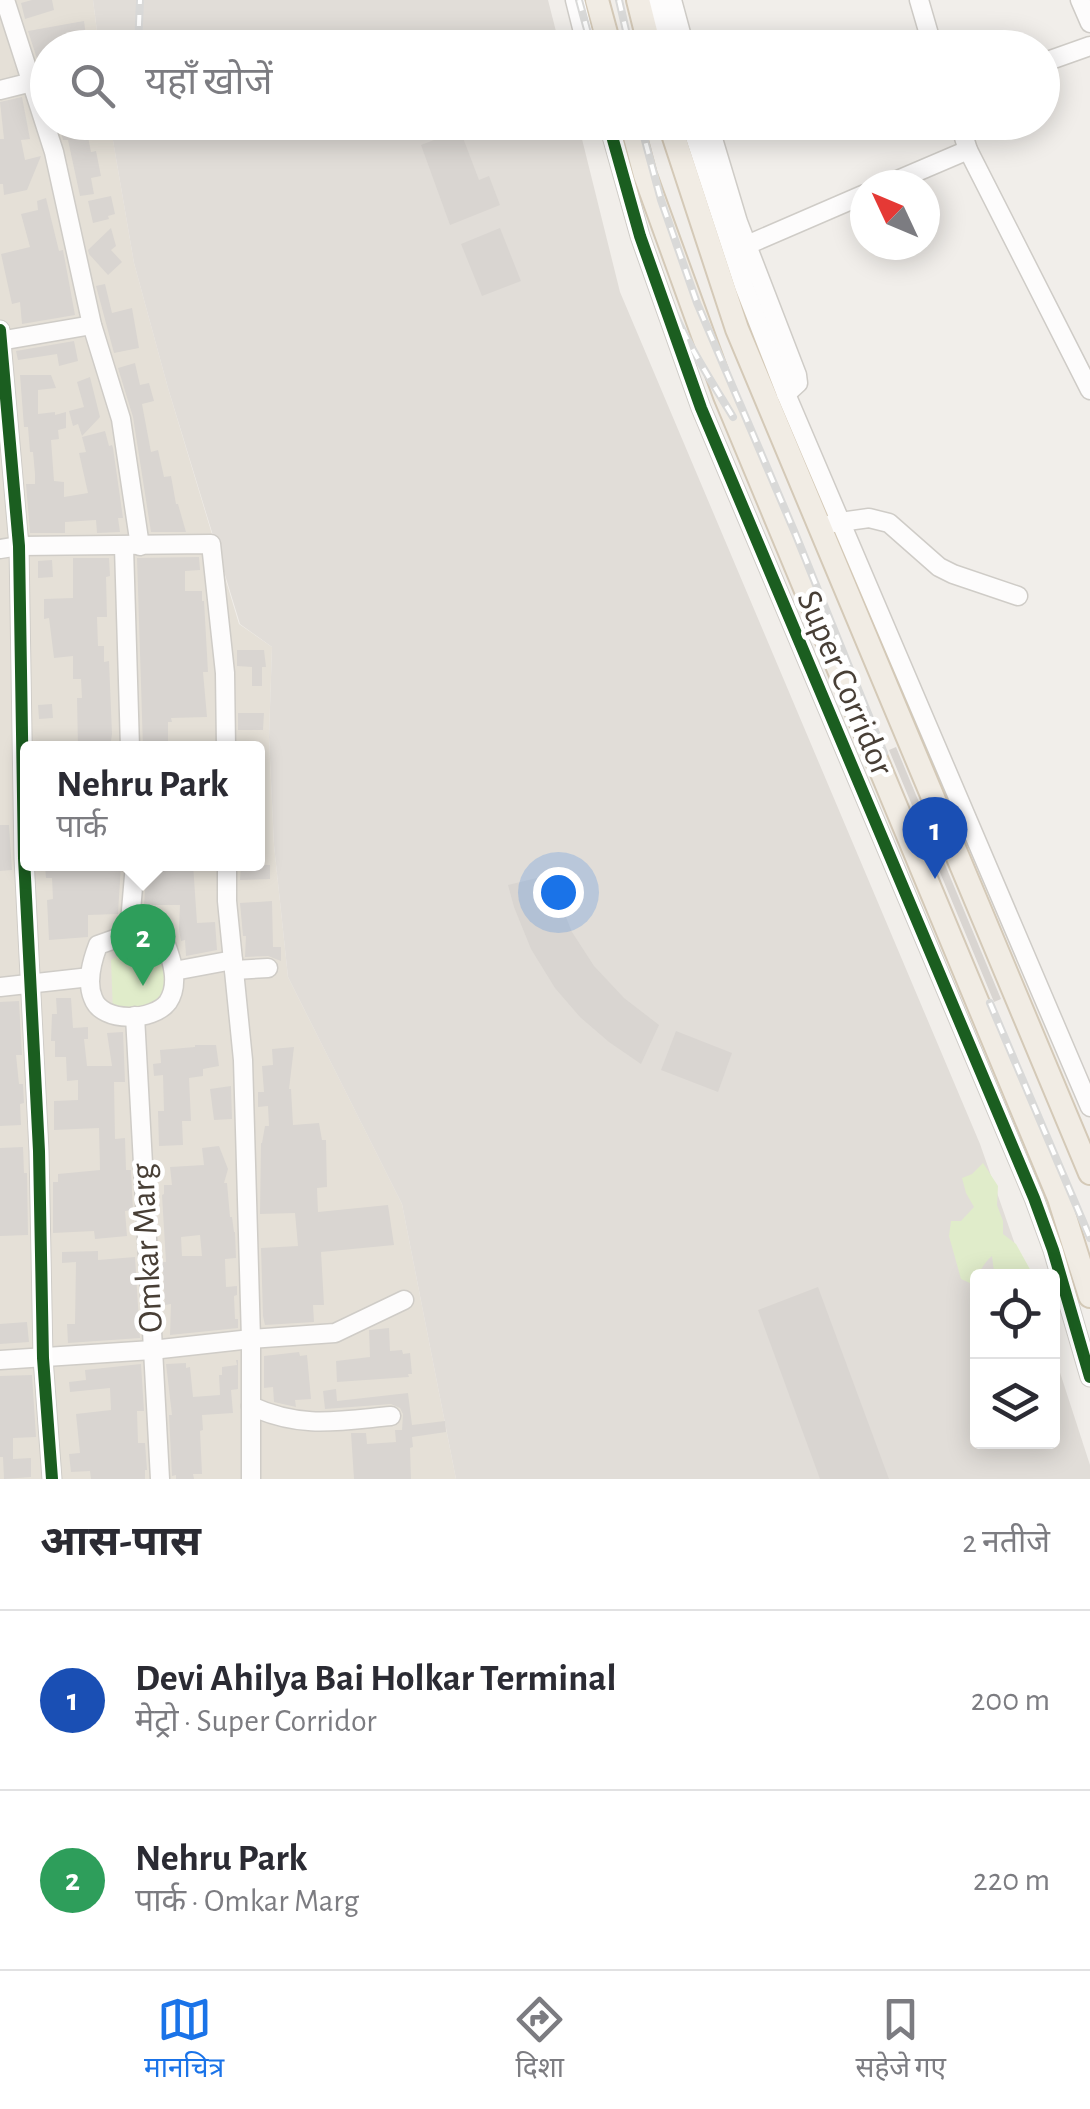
<!DOCTYPE html>
<html lang="hi">
<meta charset="utf-8">
<style>
body{margin:0;font-family:"Alegreya Sans","Noto Sans Devanagari",sans-serif;background:#f2f2f3;color:#2b2b33}
.controls{position:absolute;right:30px;bottom:30px;display:grid;overflow:hidden;border-radius:10px;box-shadow:0 5px 25px #0003}
.controls button{width:90px;height:90px;display:grid;place-items:center;padding:0;border:0;border-bottom:2px solid #e1e1e2;background:#fff;color:#2b2b33;font:50px sans-serif}
.compass{position:absolute;left:850px;top:170px;width:90px;height:90px;border-radius:50%;background:#fff;box-shadow:0 5px 25px #0003;rotate:314deg}
.you{position:absolute;left:558px;top:892px;width:35px;height:35px;margin:-25px;border:8px solid #fff;border-radius:50%;background:#1a73e8;box-shadow:0 0 0 15px #1a73e833}
.badge{display:grid;place-items:center;width:65px;height:65px;border-radius:50%;background:#1a73e8;color:#fff;font-size:32px;font-weight:700}
.pin{position:absolute;translate:-50% -82px;filter:drop-shadow(0 2px 5px #0008)}
.pin::after{content:'';position:absolute;top:52px;width:35px;height:30px;background:inherit;clip-path:polygon(0 0,100% 0,50% 100%)}
.popup{position:absolute;left:20px;top:741px;width:245px;height:130px;box-sizing:border-box;display:grid;place-content:center;border-radius:10px;background:#fff;filter:drop-shadow(0 2px 8px #0005);font-size:32px;white-space:nowrap;color:#7c7c81}
.popup b{font-size:38px;color:#2b2b33}
.popup::after{content:'';position:absolute;left:50%;top:100%;margin-left:-20px;border:20px solid transparent;border-top-color:#fff}
.list{margin:0;padding:0;list-style:none}
h2{display:flex;justify-content:space-between;align-items:center;height:130px;margin:0;padding:0 40px;font-size:42px}
h2 small{font-size:32px;font-weight:400;color:#7c7c81}
.list li{display:grid;grid-template-columns:65px 1fr auto;gap:30px;align-items:center;box-sizing:border-box;height:180px;padding:0 40px;border-top:2px solid #e1e1e2}
.list b{display:block;font-size:38px;white-space:nowrap}
.list p{margin:0;font-size:32px;white-space:nowrap;color:#7c7c81}
.list em{font-size:32px;font-style:normal;color:#7c7c81}
.icon{flex:none;width:55px;height:55px;fill:none;stroke:currentColor;stroke-width:2;stroke-linecap:round;stroke-linejoin:round}
.map{position:relative;flex:none;width:1090px;height:1479px;overflow:hidden}
.search{position:absolute;background:#fff;box-shadow:0 5px 25px #0003;left:30px;right:30px;top:30px;height:110px;display:flex;align-items:center;gap:25px;box-sizing:border-box;padding:0 35px;border-radius:55px;color:#7c7c81;font-size:38px}
.sheet{height:490px;background:#fff}
nav{display:flex;justify-content:space-around;align-items:center;box-sizing:border-box;height:140px;border-top:2px solid #e1e1e2;background:#fff;font-size:28px;color:#7c7c81}
nav a{display:grid;justify-items:center;gap:5px}
nav .on{color:#1a73e8}
.map>svg:first-child{display:block}
</style>
<div class="map">
<svg width="1090" height="1479" viewBox="0 0 1090 1479">
<rect width="100%" height="100%" fill="#f1eeea"/>
<path fill="#e5e0d7" fill-rule="evenodd" d="M0,0H93L99,47L48,48V122L110,123L134,263L168,388L239,624L272,647L269,737L274,845L288,977L402,1204L456,1479H0ZM28,748H258V864H28Z"/>
<g fill="#e1ddd8">
<path d="M93,0H548L560,47H99Z"/>
<path d="M110,123H578L620,292L980,1144L1026,1276H978V1442H1052L1053,1351L1090,1465V1479H456L402,1204L288,977L274,845L269,737L272,647L240,624L168,388L134,263Z"/>
</g>
<g fill="#e0ecca">
<path d="M117,956L163,957L174,1008L113,1012L111,960Z"/>
<path d="M983,1163L998,1186L997,1205L1003,1221V1234L1016,1244L1032,1273L1031,1276H998L994,1272L992,1256C982,1264 980,1275 970,1283L961,1279L949,1236L951,1221H961L974,1207L966,1193L962,1178L972,1174Z"/>
</g>
<g fill="#d9d5d1" fill-rule="evenodd">
<path d="M32,0H52L54,10L25,19L21,3Z"/>
<path d="M84,21L86,36L60,41L61,44L48,48V68L41,71L28,31Z"/>
<path d="M22,97L30,139L21,140L25,160L41,156L27,190L4,195L3,184H0V139H4L0,102Z"/>
<path d="M58,122H85L91,152L96,151L101,176L91,178L94,194L80,196L68,140H63Z"/>
<path d="M460,130L479,180L489,176L500,205L450,225L421,145Z"/>
<path d="M111,196L115,214L108,216L109,219L93,223L88,201Z"/>
<path d="M46,198L59,251L63,250L75,315L22,324L20,302L12,304L1,254L30,247L21,214L38,210L37,201Z"/>
<path d="M111,228L116,246L111,250L122,262L108,275L89,254L88,250Z"/>
<path d="M500,228L521,281L482,296L461,244Z"/>
<path d="M105,284L112,313L132,308L139,348L114,353L96,286Z"/>
<path d="M74,341L78,361L59,366L57,354L18,360L16,351Z"/>
<path d="M135,363L140,385L149,383L154,401L142,404L151,452L158,450L164,477L171,476L176,504H178L186,532H151L133,417L118,368Z"/>
<path d="M20,375H51L56,388L38,390V414L55,412V415L66,412V428L58,430L59,439L51,440L54,481L64,482V497L88,493L79,453L86,452L82,437L105,431L109,446L112,445L113,448L123,518H118L120,532L97,533L96,520L65,522V533H30L26,484H35V474L33,452H30L28,427H24Z"/>
<path d="M90,377L100,417L82,436L78,424L73,426L69,411L84,407L77,382Z"/>
<path d="M199,557L200,570L185,571V591H202V601H204L208,672H203L207,717L171,718L172,722H168V748H143L137,558Z"/>
<path d="M73,558H109L110,576L106,577L107,617H97L98,646H104V662L109,661L112,734L110,748H78L77,698H82L81,679H73V656L54,658L49,618L44,619V599L73,598Z"/>
<path d="M52,560L53,577L38,578V561Z"/>
<path d="M237,650H264L266,667H262V686H252V667L237,666Z"/>
<path d="M52,704L53,718L39,719L38,705Z"/>
<path d="M238,713H264L263,730H238Z"/>
<path d="M896,747L1001,999L994,1002L889,750Z"/>
<path d="M0,825H9L12,870L0,871Z"/>
<path d="M59,864H121L118,914L88,915V937L49,940L47,900L53,899L52,878H46L45,866L59,865Z"/>
<path d="M147,864H153V871L176,870L175,864H193L197,923L215,922L217,950L186,956L185,940L181,941L179,929L180,905H144Z"/>
<path d="M241,864L270,865V879L240,880Z"/>
<path d="M549,875L572,932L594,966L624,998L659,1025L641,1064L609,1042L580,1017L555,988L531,949L514,907L508,885Z"/>
<path d="M272,901L273,947H281V961L268,956L245,957L246,936H243L240,903Z"/>
<path d="M56,998H71L73,1028L88,1027V1039H84L87,1066H112L107,1033L123,1032L125,1082H114L115,1139L125,1138L126,1170H131L133,1210L125,1211L127,1236L95,1239L94,1231L53,1233V1182H58V1174L100,1170L99,1128L54,1130V1101L78,1100V1080L67,1081L66,1057H55V1041H51L52,1014H57Z"/>
<path d="M19,1001L22,1055H16L19,1084H23L24,1103L20,1104L21,1125L0,1126V1002Z"/>
<path d="M676,1031L732,1053L718,1092L661,1070Z"/>
<path d="M195,1045H216L219,1066L203,1069V1076L189,1078L191,1121H182L183,1145L159,1146L158,1111H164L163,1075L154,1076L153,1064L161,1063L160,1050L195,1047Z"/>
<path d="M294,1047L289,1089H291L293,1125L319,1123L322,1140H326L327,1187L317,1188L318,1212L388,1205L394,1245L321,1252L324,1305H313L314,1322L265,1325L263,1316L261,1248L298,1246L295,1213L260,1214L261,1143H262L265,1126H269L268,1106L258,1107V1092H264L262,1066L273,1065L272,1049Z"/>
<path d="M231,1086L232,1119L214,1120L210,1089Z"/>
<path d="M219,1146L228,1169L224,1183H227L230,1217H232L234,1232H235L236,1258L225,1259L226,1287L237,1286V1295L234,1296L235,1319H238V1328L170,1335L171,1304L165,1305L163,1272L162,1262H166L162,1195L164,1194V1185H172L170,1167L204,1165L202,1148ZM200,1235L202,1256H182L181,1237Z"/>
<path d="M23,1147L24,1173H27L28,1235L0,1236V1148Z"/>
<path d="M98,1251V1260L135,1257L140,1338L68,1343L67,1324H75L76,1262L62,1263V1252Z"/>
<path d="M818,1287L889,1479H820L758,1310Z"/>
<path d="M27,1322L29,1342L0,1344V1324Z"/>
<path d="M389,1328L390,1351L402,1350L403,1354L410,1353L412,1374H408L409,1377L337,1382L336,1361L370,1357L369,1330Z"/>
<path d="M299,1352L300,1356L307,1355L311,1399L295,1400L296,1407L274,1402L273,1387L264,1388V1356Z"/>
<path d="M236,1360H238V1389L231,1390L233,1413L202,1415L203,1430L200,1431L202,1474H193L194,1479H176V1475L172,1476L169,1415H172L166,1364L186,1363V1368L190,1367L193,1397L220,1395L219,1375H222V1367L237,1365Z"/>
<path d="M141,1364L144,1411H137L138,1443H145L147,1470H145V1479H91L90,1471L71,1472L69,1454L80,1453L76,1414L111,1410L110,1388L70,1392L69,1382L86,1380L85,1370Z"/>
<path d="M32,1375L36,1437L13,1438V1459L31,1458V1477L4,1479L3,1457H0V1376Z"/>
<path d="M336,1389L337,1401L408,1393L412,1425L445,1421L446,1432L412,1437L413,1447L410,1448L411,1479H354L351,1433H366L367,1444L396,1442L395,1430H402L403,1414L400,1408L391,1404L325,1409L323,1391Z"/>
</g>
<g fill="none" stroke-linecap="round" stroke-linejoin="round">
<g stroke="#cfccc7" stroke-width="21">
<g id="minor">
<path d="M5,0L54,152L92,325L121,419L140,546"/>
<path d="M575,0L587,48"/>
<path d="M656,0L669,48"/>
<path d="M672,0L685,48"/>
<path d="M919,0L933,48"/>
<path d="M1080,0L1090,23"/>
<path d="M1042,63L1090,46"/>
<path d="M0,90L32,82"/>
<path d="M608,122L640,236L701,408L1034,1198L1053,1250L1090,1377"/>
<path d="M690,122L744,286L786,394L1090,1107"/>
<path d="M708,122L738,222L797,375L798,383L786,394"/>
<path d="M959,122L968,150L1090,390"/>
<path d="M886,185L968,150"/>
<path d="M747,245L865,194"/>
<path d="M0,330L19,546L24,858L39,1151L43,1358L52,1479"/>
<path d="M0,341L92,325"/>
<path d="M833,523L869,518L889,523L939,567L953,574L1018,596"/>
<path d="M124,547L130,748"/>
<path d="M0,549L19,546L211,544L225,673L226,748"/>
<path d="M227,864V901L243,1060L251,1339V1479"/>
<path d="M129,934L150,935L165,942C172,960 180,984 168,1002C154,1021 102,1024 93,998C86,981 92,961 98,945Z"/>
<path d="M129,934L135,864"/>
<path d="M234,970L268,968"/>
<path d="M174,971L233,960"/>
<path d="M0,987L90,977"/>
<path d="M135,1016L160,1479"/>
<path d="M0,1360L152,1350L251,1339L335,1333L404,1300"/>
<path d="M251,1406C301,1429 338,1421 391,1416"/>
</g>
</g>
<g stroke="#d4c9b7" stroke-width="26">
<g id="major">
<path d="M597,0L610,48"/>
<path d="M638,0L650,48"/>
<path d="M631,122L645,175L725,396L1059,1198L1090,1296"/>
<path d="M669,122L737,329L1090,1173"/>
</g>
</g>
<use href="#minor" stroke="#fdfcfc" stroke-width="18"/>
<use href="#major" stroke="#f1ece4" stroke-width="22"/>
<g stroke="#d9d9d8" stroke-width="8">
<g id="rail">
<path d="M579,0L592,48"/>
<path d="M619,0L630,48"/>
<path d="M138,48L140,0"/>
<path d="M611,122C627,183 644,244 669,301C686,342 710,379 733,417"/>
<path d="M640,122L661,200L697,303L795,533L884,753"/>
<path d="M990,1003L1090,1238"/>
</g>
</g>
<use href="#rail" stroke="#fff" stroke-width="4" stroke-dasharray="11" stroke-linecap="butt"/>
<g stroke="#fff" stroke-width="19">
<g id="cycleway">
<path d="M608,122L640,236L701,408L1034,1198L1053,1250L1090,1377"/>
<path d="M0,330L19,546L24,858L39,1151L43,1358L52,1479"/>
</g>
</g>
<use href="#cycleway" stroke="#1b5e20" stroke-width="12"/>
</g>
<g text-anchor="middle" dominant-baseline="central" stroke-width="9" stroke-linejoin="round" paint-order="stroke">
<g font-size="35" fill="#483f36" stroke="#fff">
<text transform="translate(845 683) rotate(67)">Super Corridor</text>
<text transform="translate(147 1248) rotate(-93)">Omkar Marg</text>
</g>
</g>
</svg>
<div class="controls">
<button><svg class="icon" aria-label="locate" viewBox="0 0 24 24"><circle cx="12" cy="12" r="6"/><path d="M12 2v4M12 18v4M2 12h4M18 12h4"/></svg></button>
<button><svg class="icon" aria-label="layers" viewBox="0 0 24 24"><path d="M12 4l9 5-9 5-9-5zM3 14l9 5 9-5"/></svg></button>
</div>
<svg class="compass" viewBox="-18 -18 36 36"><path d="M0-13l5 13h-10z" fill="#e53935"/><path d="M0 13l5-13h-10z" fill="#7c7c81"/></svg>
<div class="you"></div>
<div class="pin badge" style="left:935px;top:879px;background:#1a4fb4">1</div>
<div class="pin badge" style="left:143px;top:986px;background:#2e9e5b">2</div>
<div class="popup"><b>Nehru Park</b>पार्क</div>
<div class="search"><svg class="icon" aria-label="search" viewBox="0 0 24 24"><circle cx="10" cy="10" r="6"/><path d="M15 15l6 6"/></svg>यहाँ खोजें</div>
</div>
<section class="sheet">
<h2>आस-पास<small>2 नतीजे</small></h2>
<ul class="list">
<li><span class="badge" style="background:#1a4fb4">1</span><div><b>Devi Ahilya Bai Holkar Terminal</b><p>मेट्रो · Super Corridor</p></div><em>200 m</em></li>
<li><span class="badge" style="background:#2e9e5b">2</span><div><b>Nehru Park</b><p>पार्क · Omkar Marg</p></div><em>220 m</em></li>
</ul>
</section>
<nav>
<a class="on"><svg class="icon" aria-label="map" viewBox="0 0 24 24"><path d="M3 6l6-2 6 2 6-2v14l-6 2-6-2-6 2zM9 4v14M15 6v14"/></svg>मानचित्र</a>
<a><svg class="icon" aria-label="directions" viewBox="0 0 24 24"><path d="M12 3l9 9-9 9-9-9zM9 14v-3h6M13 9l2 2-2 2"/></svg>दिशा</a>
<a><svg class="icon" aria-label="saved" viewBox="0 0 24 24"><path d="M7 4h10v16l-5-4-5 4z"/></svg>सहेजे गए</a>
</nav>
